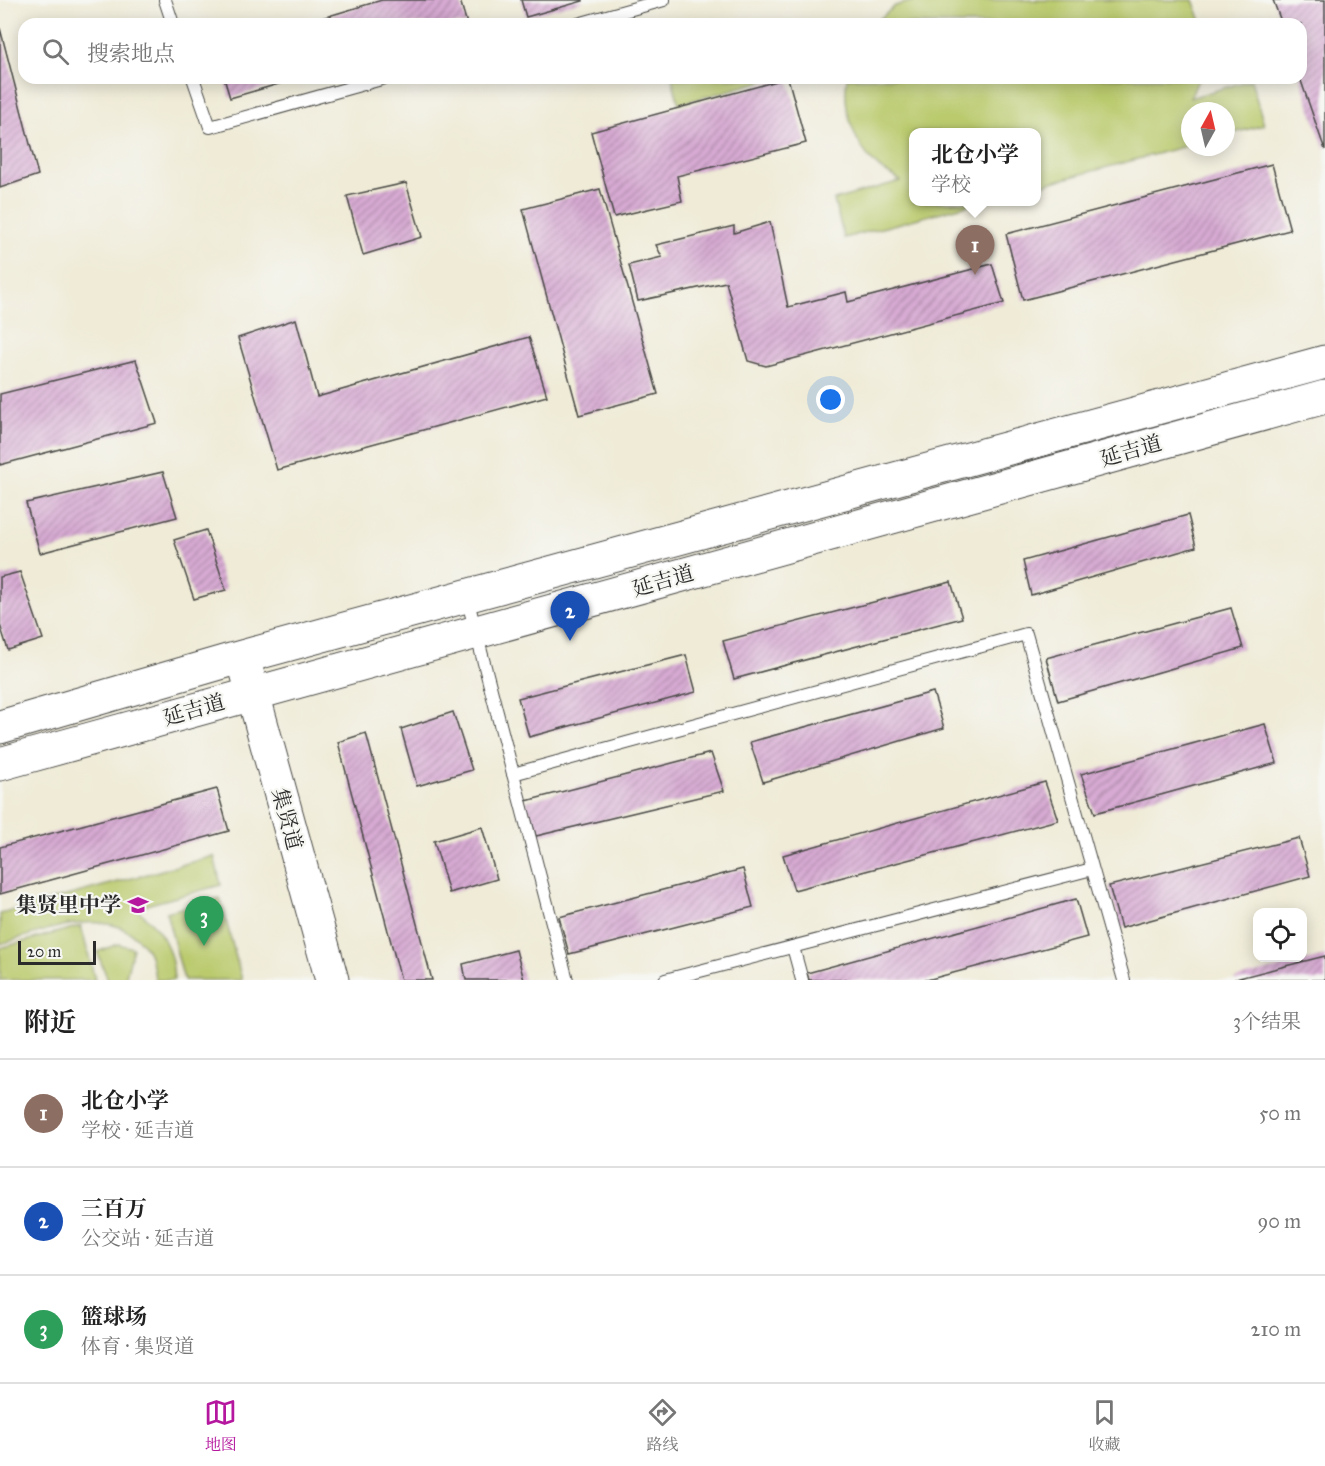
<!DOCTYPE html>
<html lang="zh">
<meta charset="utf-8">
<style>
body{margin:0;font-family:"IM FELL Great Primer","Noto Serif SC",serif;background:#f2f2f2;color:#222}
.controls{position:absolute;right:18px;bottom:18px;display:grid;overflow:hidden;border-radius:12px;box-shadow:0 3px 15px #0003}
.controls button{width:54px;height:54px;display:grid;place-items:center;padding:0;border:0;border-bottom:2px solid #e0e0e0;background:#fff;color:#222;font:30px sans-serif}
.compass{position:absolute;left:1181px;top:102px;width:54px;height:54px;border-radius:50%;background:#fff;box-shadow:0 3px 15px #0003;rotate:8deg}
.scale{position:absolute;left:18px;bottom:15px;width:78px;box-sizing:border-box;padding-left:6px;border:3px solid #2b2b2b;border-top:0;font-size:16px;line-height:21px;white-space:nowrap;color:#2b2b2b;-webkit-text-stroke:4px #f6f6f2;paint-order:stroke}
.you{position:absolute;left:831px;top:400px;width:21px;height:21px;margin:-15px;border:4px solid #fff;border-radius:50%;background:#1a73e8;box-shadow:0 0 0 9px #1a73e833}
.badge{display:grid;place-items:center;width:39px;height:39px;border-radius:50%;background:#b5179e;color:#fff;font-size:20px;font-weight:700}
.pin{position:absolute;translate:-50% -50px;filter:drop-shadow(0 2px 3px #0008)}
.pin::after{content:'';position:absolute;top:32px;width:21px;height:18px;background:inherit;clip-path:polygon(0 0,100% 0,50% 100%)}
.popup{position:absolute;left:909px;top:128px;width:132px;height:78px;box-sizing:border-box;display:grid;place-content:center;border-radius:12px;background:#fff;filter:drop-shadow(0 2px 4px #0005);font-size:20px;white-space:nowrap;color:#767676}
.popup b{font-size:22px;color:#222}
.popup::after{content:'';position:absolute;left:50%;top:100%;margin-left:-12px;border:12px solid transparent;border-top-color:#fff}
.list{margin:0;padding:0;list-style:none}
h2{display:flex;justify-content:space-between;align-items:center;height:78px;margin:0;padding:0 24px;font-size:26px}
h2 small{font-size:20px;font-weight:400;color:#767676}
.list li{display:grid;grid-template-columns:39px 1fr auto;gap:18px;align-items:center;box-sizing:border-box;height:108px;padding:0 24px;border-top:2px solid #e0e0e0}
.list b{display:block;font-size:22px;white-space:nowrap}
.list p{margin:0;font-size:20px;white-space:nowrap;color:#767676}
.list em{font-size:20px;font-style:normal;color:#767676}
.icon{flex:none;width:33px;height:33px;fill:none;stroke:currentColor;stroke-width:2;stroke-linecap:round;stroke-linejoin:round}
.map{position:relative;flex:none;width:1325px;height:980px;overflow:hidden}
.search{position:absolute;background:#fff;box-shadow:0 3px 15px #0003;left:18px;right:18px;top:18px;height:66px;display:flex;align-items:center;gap:15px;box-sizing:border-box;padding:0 21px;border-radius:18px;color:#767676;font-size:22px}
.sheet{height:402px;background:#fff}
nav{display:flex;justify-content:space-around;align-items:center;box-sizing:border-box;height:84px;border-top:2px solid #e0e0e0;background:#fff;font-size:16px;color:#767676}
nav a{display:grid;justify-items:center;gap:3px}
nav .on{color:#b5179e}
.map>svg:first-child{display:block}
</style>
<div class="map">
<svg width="1325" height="980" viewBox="0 0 1325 980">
<defs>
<pattern id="building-hatch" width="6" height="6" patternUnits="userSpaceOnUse" patternTransform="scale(1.5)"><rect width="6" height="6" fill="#d7aad3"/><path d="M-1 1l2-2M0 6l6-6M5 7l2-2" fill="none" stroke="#af8bab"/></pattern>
</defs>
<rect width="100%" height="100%" fill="#f6f6f2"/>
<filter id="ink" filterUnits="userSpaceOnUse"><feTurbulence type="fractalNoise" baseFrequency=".0167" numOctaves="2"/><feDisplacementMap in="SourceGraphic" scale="12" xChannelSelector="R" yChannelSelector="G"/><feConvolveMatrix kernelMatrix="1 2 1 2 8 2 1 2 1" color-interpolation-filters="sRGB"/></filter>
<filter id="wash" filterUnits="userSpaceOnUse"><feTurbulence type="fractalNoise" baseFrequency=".008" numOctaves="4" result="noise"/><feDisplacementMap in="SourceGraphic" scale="24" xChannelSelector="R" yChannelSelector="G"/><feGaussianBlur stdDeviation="1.35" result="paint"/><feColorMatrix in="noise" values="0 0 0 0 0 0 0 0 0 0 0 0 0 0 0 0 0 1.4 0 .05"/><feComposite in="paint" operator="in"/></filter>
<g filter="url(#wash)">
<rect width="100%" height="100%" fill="#efebd7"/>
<g fill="#baca6d" stroke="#727a4c" stroke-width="1.5">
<path d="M917,0H1193L1202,24H874L895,6Z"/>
<path d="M672,78H774L679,104Z"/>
<path d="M847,78H1199L1190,98L1251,80L1264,125L1226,135V111H1190V145L1037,186L1036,132H914V202H979L844,238L834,200L901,181C894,176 884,172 877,166C854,145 842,108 847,78Z"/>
<path d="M214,856L221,885L135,908C160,927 173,947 174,980H155C154,966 151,952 141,942C105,903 42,933 0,944V914Z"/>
<path d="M220,898L242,980H184L166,912Z"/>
<path d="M81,926L95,980H0V948Z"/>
<path d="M118,944L133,948L125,980H108L97,952Z"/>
</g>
<g id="blocks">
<g fill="url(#building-hatch)">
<path d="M382,0H460L467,24H302Z"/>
<path d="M521,0H583V1L526,17Z"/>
<path d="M1273,0H1325V150L1300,78L1301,24H1282Z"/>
<path d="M0,28L38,175L0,188Z"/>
<path d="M224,78H296V79L230,98Z"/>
<path d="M788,78L806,143L677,176L682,201L614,217L591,132Z"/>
<path d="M1272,164L1290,230L1023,300L1006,234Z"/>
<path d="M406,183L422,237L363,255L347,196Z"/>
<path d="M600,189L658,394L579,415L523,209Z"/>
<path d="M770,222L788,307L846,292L848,302L992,264L1004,303L766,366L748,361L726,282L638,301L629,265L662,257L656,245L734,226V233Z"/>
<path d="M296,319L317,397L529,337L547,396L277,470L238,338Z"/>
<path d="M136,360L157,423L0,465V394Z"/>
<path d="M163,472L177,517L40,553L26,503Z"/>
<path d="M1188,515L1196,547L1031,595L1023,561Z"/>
<path d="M206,530L226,590L194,599L174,540Z"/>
<path d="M20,572L43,639L8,650L0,625V577Z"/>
<path d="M951,582L962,618L734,679L723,641Z"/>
<path d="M1231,608L1243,648L1058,701L1046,658Z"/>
<path d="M686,655L696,692L529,737L518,698Z"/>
<path d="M933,692L944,728L763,782L750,742Z"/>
<path d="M453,712L472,770L417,786L401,729Z"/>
<path d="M1265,724L1277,763L1095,813L1081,774Z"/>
<path d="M366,733L432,980H401L338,742Z"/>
<path d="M711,753L724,791L536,836L526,801Z"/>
<path d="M1045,782L1058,820L794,890L783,855Z"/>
<path d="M217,789L229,831L0,894V847Z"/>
<path d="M482,827L497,879L449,893L434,841Z"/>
<path d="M1299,838L1310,876L1121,928L1109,886Z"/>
<path d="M743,869L753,907L569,954L559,917Z"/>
<path d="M1076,899L1087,937L927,980H809L807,973Z"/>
<path d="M516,950L524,980H466L463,964Z"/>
<path d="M1325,956V980H1235V979Z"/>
</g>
</g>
</g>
<g filter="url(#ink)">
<use href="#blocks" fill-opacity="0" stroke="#484845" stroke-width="1.5"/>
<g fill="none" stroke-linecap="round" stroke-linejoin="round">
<g stroke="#484845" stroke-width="14">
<g id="lane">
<path d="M165,0L173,24"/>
<path d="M578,24L664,0"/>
<path d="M193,78L210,127L385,78"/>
<path d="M467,598L567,980"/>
<path d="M513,774L1026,634L1124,980"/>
<path d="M793,947L802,980"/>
<path d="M665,980L1092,869"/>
</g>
</g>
<g stroke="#484845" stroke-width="35">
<g id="secondary">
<path d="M247,672L332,980"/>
<path d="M0,727L227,661L1325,362"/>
<path d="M0,764L1325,397"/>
</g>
</g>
<use href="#lane" stroke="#fff" stroke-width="12"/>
<use href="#secondary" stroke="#fff" stroke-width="33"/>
</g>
</g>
<defs>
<g id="school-bare" transform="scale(1.62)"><path d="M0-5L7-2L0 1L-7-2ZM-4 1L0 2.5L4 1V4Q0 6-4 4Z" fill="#b5179e" stroke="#f6f6f2" stroke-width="2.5" paint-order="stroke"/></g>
</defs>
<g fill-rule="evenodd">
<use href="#school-bare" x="138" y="905"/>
</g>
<g text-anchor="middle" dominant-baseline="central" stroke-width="4.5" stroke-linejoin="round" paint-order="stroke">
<g font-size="21" fill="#2b2b2b" stroke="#f6f6f2">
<text transform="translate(1131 451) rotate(-16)">延吉道</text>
<text transform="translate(663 581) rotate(-16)">延吉道</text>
<text transform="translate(194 710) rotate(-16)">延吉道</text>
<text transform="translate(287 819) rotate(75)">集贤道</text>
</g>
<g font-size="21" font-weight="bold" fill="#2b2b2b" stroke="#f6f6f2" text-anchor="end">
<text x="121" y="905">集贤里中学</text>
</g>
</g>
</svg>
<div class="controls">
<button><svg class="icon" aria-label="locate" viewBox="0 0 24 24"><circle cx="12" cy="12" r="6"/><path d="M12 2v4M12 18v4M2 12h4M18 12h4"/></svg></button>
</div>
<svg class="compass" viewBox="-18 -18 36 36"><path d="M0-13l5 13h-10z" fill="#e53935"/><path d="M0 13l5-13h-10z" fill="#767676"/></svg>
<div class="scale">20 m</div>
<div class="you"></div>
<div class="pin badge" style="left:975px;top:275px;background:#8d6e63">1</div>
<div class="popup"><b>北仓小学</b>学校</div>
<div class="pin badge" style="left:570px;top:641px;background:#1a4fb4">2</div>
<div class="pin badge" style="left:204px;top:946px;background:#2e9e5b">3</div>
<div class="search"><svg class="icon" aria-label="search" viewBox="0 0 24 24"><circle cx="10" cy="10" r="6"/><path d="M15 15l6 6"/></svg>搜索地点</div>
</div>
<section class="sheet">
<h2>附近<small>3个结果</small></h2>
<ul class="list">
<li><span class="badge" style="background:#8d6e63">1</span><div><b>北仓小学</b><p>学校 · 延吉道</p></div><em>50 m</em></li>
<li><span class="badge" style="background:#1a4fb4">2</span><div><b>三百万</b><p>公交站 · 延吉道</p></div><em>90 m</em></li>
<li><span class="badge" style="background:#2e9e5b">3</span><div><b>篮球场</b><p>体育 · 集贤道</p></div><em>210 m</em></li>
</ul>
</section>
<nav>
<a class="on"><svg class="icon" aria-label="map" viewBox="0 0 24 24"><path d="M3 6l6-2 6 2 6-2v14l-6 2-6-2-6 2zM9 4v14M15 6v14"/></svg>地图</a>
<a><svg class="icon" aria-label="directions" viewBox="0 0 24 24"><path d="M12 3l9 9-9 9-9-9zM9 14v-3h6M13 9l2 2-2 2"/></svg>路线</a>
<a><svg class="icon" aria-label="saved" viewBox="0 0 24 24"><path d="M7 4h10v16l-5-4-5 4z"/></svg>收藏</a>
</nav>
